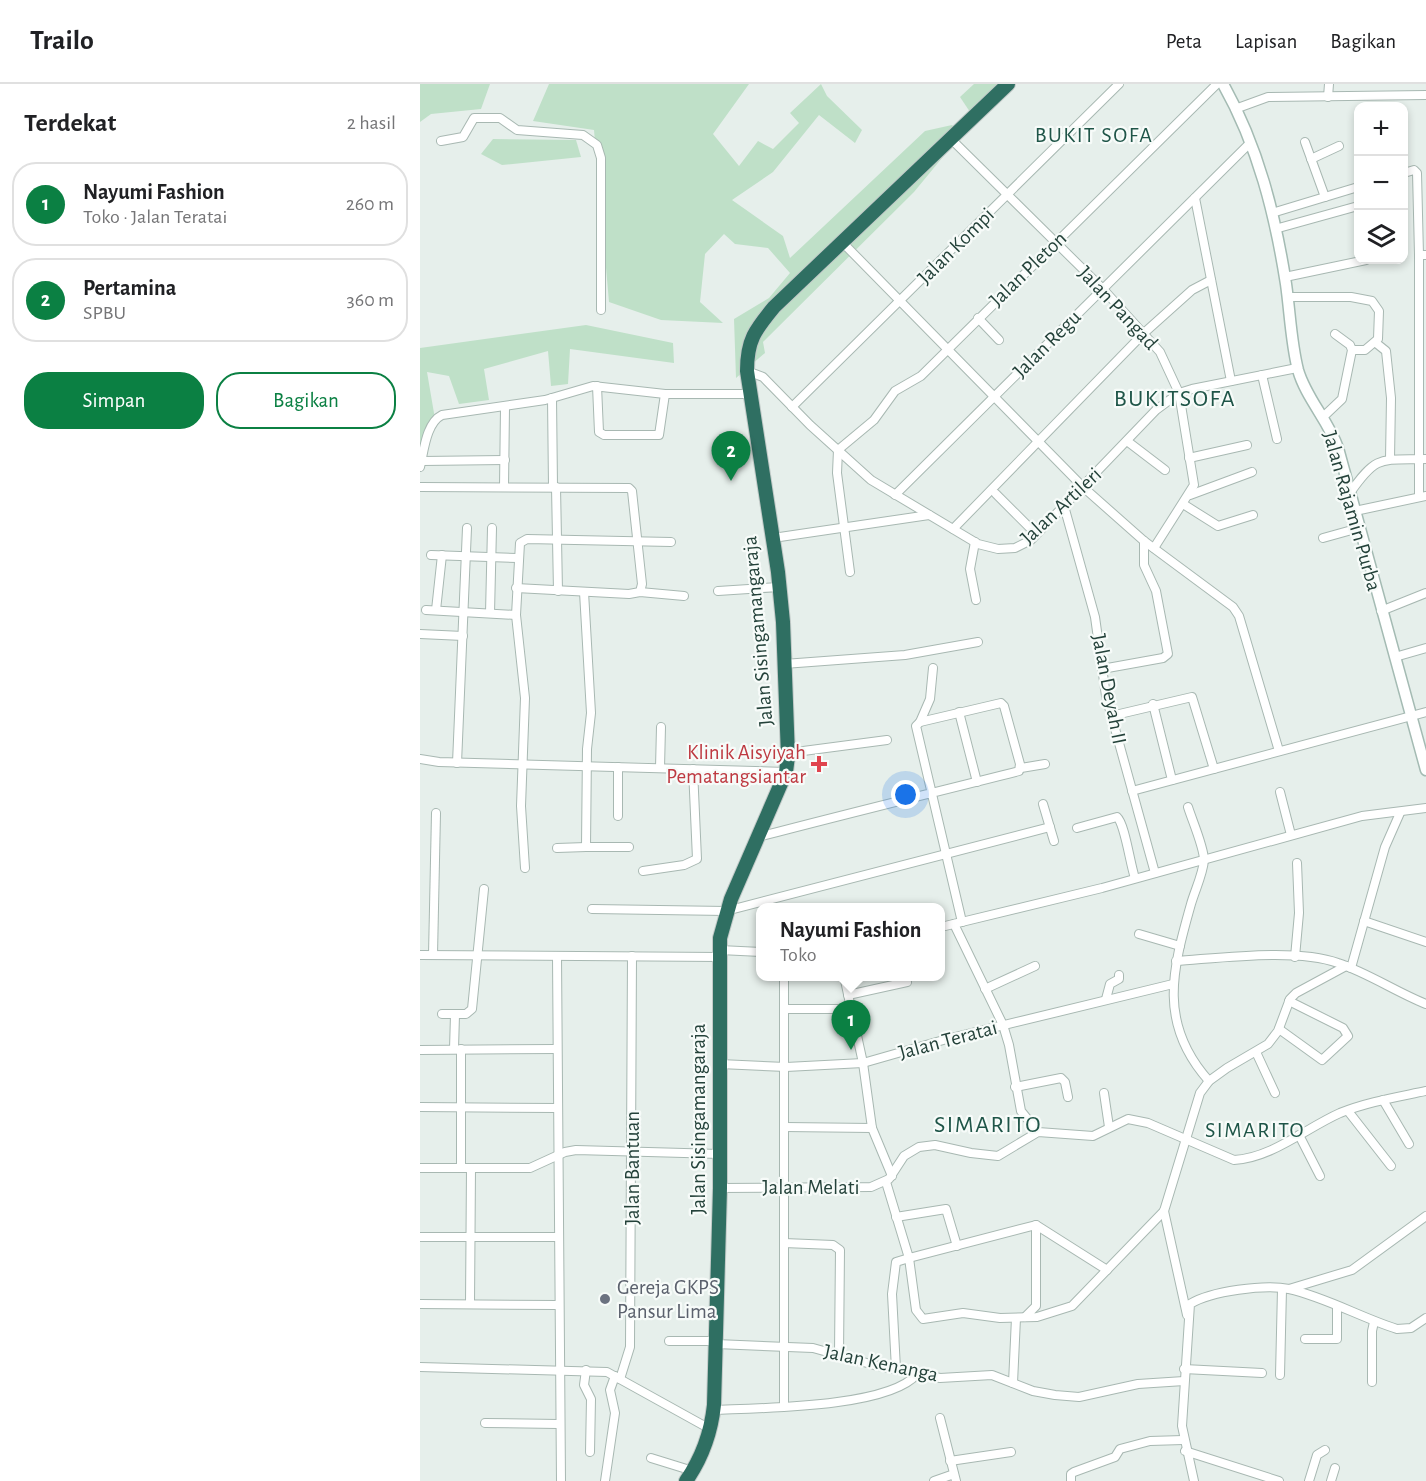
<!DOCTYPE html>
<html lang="id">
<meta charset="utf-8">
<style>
body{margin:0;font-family:"Alegreya Sans",sans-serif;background:#f6f6f6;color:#202124}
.controls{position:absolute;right:18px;top:18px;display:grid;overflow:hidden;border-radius:12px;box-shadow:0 3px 9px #0003}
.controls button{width:54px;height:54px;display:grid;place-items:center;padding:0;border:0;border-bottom:2px solid #e0e0e0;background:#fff;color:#202124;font:30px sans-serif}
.you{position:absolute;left:486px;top:711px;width:21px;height:21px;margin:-15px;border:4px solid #fff;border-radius:50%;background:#1a73e8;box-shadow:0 0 0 9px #1a73e833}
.badge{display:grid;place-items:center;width:39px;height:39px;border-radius:50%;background:#0b8043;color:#fff;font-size:20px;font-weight:700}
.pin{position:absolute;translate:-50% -50px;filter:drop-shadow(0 2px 3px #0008)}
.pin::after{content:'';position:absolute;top:32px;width:21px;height:18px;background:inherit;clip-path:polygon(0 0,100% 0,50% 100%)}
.popup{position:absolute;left:336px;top:819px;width:189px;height:78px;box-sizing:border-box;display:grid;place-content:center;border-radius:12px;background:#fff;filter:drop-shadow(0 2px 4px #0005);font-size:20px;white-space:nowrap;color:#757577}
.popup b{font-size:22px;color:#202124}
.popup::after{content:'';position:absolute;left:50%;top:100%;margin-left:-12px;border:12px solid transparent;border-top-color:#fff}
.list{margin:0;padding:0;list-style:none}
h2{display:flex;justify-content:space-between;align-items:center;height:78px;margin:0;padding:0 24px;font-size:26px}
h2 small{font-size:20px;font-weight:400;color:#757577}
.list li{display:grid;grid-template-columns:39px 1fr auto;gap:18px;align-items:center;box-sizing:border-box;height:84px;margin:0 12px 12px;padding:0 12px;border:2px solid #e0e0e0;border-radius:24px}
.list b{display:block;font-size:22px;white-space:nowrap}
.list p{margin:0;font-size:20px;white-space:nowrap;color:#757577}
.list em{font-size:20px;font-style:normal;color:#757577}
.actions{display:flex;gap:12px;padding:18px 24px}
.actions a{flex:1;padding:14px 0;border:2px solid #0b8043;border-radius:24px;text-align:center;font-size:21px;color:#0b8043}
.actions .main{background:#0b8043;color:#fff}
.icon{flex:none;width:33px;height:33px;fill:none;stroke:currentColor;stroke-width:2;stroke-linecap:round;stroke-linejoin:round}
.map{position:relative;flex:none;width:1006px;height:1397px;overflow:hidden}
header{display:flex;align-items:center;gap:36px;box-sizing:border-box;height:84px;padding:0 30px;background:#fff;border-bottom:2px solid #e0e0e0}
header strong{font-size:28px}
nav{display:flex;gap:33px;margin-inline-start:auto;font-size:21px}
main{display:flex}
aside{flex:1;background:#fff}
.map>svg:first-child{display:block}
</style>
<header>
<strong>Trailo</strong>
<nav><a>Peta</a><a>Lapisan</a><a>Bagikan</a></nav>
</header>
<main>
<aside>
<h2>Terdekat<small>2 hasil</small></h2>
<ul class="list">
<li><span class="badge">1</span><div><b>Nayumi Fashion</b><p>Toko · Jalan Teratai</p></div><em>260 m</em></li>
<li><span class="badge">2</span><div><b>Pertamina</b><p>SPBU</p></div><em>360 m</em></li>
</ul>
<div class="actions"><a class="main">Simpan</a><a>Bagikan</a></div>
</aside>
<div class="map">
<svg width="1006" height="1397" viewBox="0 0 1006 1397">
<rect width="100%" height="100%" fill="#e6efeb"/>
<g fill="#bfe0c8">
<path d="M0,0H70L61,25L11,30L0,38Z"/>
<path d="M129,0H329L293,50L319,82L338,57L353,65L379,39L370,29L401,0L407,12L442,46L435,59L399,31L353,88L312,116L363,152L370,174L505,47L532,41L541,51L494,108L343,258L345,269L316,294L314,235L349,214L370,189L348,164L315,160L304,150L285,170L280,218L303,239L241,236L189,218L174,46L113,37Z"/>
<path d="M554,0H589L550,28L540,13Z"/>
<path d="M73,55L156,56L161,73L82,81L61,70Z"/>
<path d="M166,241L253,259L254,279L150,265L148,300L131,302L128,267L64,285L69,316L39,320L29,292L7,288L15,335L0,383V264Z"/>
</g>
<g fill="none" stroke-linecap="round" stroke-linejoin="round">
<g stroke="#a8b8b2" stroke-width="10">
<g id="street">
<path d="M908,13L909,0"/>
<path d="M815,25L848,13L1006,11"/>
<path d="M531,55L683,205L740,268L759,309L774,401L734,464"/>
<path d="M21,57L43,53L54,34H80L97,46L163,51L177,61L181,74V226"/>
<path d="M885,58L905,113"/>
<path d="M891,75L919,62"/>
<path d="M984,89L994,86L997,89L999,171"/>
<path d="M775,114L811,297"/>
<path d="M852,129L938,103"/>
<path d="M855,145L938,122"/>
<path d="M423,159L663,403L724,457L813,523L819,532L859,667"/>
<path d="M865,193L946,176"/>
<path d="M868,213H931L952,217L959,227L958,255L945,266H932"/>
<path d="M558,234L579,256"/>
<path d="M956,259L966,267L971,314L970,375"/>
<path d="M327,287L343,293L390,341L451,396L558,460L578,465L595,464L611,456L736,326L759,309L772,305L877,284"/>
<path d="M842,291L857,355"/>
<path d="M177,302L179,348L184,351H239L245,310"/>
<path d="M132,314L133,403"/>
<path d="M372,323L699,0"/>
<path d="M903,333L922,315L932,266L930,261L915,250"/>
<path d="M707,357L745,386"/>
<path d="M769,374L827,361"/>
<path d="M2,377L85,376"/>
<path d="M0,383C4,367 6,339 22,331L125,316L173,302L245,310H331"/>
<path d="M0,403L209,404L212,407L222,500L220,508"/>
<path d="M84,403L85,323"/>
<path d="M136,403L138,507"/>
<path d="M930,409C957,370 961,376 1006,375"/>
<path d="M576,410L616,450"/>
<path d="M475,411L830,59"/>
<path d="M770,411L832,388"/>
<path d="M999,413V171H1006"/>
<path d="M763,420L798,442L833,431"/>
<path d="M644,422L675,533L686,612L735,789"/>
<path d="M935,427L1006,412"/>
<path d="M533,445L724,249L772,206L791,196"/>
<path d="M353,454L509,431"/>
<path d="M903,454L939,444"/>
<path d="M555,458L550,485L556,516"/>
<path d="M11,471L97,474"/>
<path d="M430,488L417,389L418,366L454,336L475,307L501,292L797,0"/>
<path d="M96,504L209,510L220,508L264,512"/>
<path d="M298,507L359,503"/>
<path d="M164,508L171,629L167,665L166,763H209"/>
<path d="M6,526L96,531"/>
<path d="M16,526L22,471"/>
<path d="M961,527L1006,509"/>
<path d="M70,529L72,444"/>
<path d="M0,550L43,552"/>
<path d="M975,573L1006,564"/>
<path d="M364,580L485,571L558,558"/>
<path d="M682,585L743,574L748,570L736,507L724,481V457"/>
<path d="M733,620L752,696"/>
<path d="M539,628L557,698"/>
<path d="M691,632L772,613L794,685"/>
<path d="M500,638L510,615L513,584"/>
<path d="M368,669L467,656"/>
<path d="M0,675L19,678L366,688"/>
<path d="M37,679L47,444"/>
<path d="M198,683V732"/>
<path d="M240,684L241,643"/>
<path d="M601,684L625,680"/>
<path d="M712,707L1006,628"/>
<path d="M860,708L871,751"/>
<path d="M623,720L634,757"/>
<path d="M768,723C772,736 784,763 784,776C783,790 775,806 771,820C752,887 738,940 789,997"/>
<path d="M657,744L697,733C705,740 710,780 715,794"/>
<path d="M338,753C425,730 512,709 599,687L600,680L584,622L581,619L500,638L496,642L542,838"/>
<path d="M137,764L166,763"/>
<path d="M105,784L101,722L105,614L96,531L100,459L107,455L251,458"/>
<path d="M223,787L264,781L277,775L273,685"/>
<path d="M172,825L306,827L630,743"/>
<path d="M944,837L1006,858"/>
<path d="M534,840L583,941L589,961L601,1027L618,1048"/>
<path d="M521,843L682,804L942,732L1006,724"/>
<path d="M719,850L760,862"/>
<path d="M300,866L341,868"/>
<path d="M0,871L300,873"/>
<path d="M13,871L16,729"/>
<path d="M137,872L141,1397"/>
<path d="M875,873L879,829L877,779"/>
<path d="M756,877C801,874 877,864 918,879C948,889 976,908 1006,920"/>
<path d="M931,884L965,763L980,729"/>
<path d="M424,892L443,979L452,1044L472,1092"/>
<path d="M565,905L615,882"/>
<path d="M428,911L487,898"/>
<path d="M686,915L690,900L699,895V891"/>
<path d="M364,925H431"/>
<path d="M22,930H46L52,925L64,805"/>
<path d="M859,945L902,976L928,952L923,944L869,917"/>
<path d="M34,965L35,931"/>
<path d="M0,966L137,965"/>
<path d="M836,968L855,1009"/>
<path d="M300,980L366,983L443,979L527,955L753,900"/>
<path d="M595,1003L641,994L645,998L648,1013"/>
<path d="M684,1009L689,1043"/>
<path d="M963,1016L989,1060"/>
<path d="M0,1023L137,1024"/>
<path d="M928,1027L971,1082"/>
<path d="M365,1043L452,1044"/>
<path d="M879,1051L900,1092"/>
<path d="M0,1084H110L145,1068L156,1066L300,1070"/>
<path d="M41,1084V965"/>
<path d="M466,1098L489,1174L616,1141L687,1186"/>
<path d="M300,1104L451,1103L469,1095L484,1072L499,1063L515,1061L551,1069L578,1072L618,1048L673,1052L708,1035L728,1039L814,1076C852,1074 886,1044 920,1029C947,1018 978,1013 1006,1007"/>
<path d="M744,1127L767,1231"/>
<path d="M476,1133L526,1125L537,1162"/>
<path d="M0,1153H137"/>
<path d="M364,1159L413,1161L420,1166L419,1270"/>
<path d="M869,1205L932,1186L1006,1132"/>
<path d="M0,1220L137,1221"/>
<path d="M50,1220L51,1084"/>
<path d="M605,1233L616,1222V1141"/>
<path d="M885,1255H917V1223"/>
<path d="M249,1257H296"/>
<path d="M296,1260L393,1264L454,1281L520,1294L572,1291L613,1307L635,1311L659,1313L718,1300L764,1297"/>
<path d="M0,1283L187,1288L290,1345"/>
<path d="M476,1285L472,1210L476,1178L489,1174L496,1226L503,1235L543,1229L580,1234L617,1233L652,1222L744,1127L780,1009L789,997L807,984L848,960L858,947L870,915L876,909L926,882"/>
<path d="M764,1285L842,1289"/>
<path d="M166,1286L164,1301L171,1315L170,1368"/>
<path d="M860,1291L862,1205"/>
<path d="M200,1295L210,1263L212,872"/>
<path d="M952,1298V1247L954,1238"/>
<path d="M593,1299L596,1234"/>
<path d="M364,1322V892"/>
<path d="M294,1326C339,1324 469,1324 497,1290"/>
<path d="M520,1334L536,1397"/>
<path d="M65,1339L138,1340"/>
<path d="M765,1367L859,1397"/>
<path d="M231,1374L273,1387"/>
<path d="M530,1377L591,1368"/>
<path d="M185,1397L195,1329L190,1306L195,1292"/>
<path d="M514,1397L534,1390"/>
<path d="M651,1397V1390L654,1388L695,1373L700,1365L730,1357L763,1356"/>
<path d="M774,1397L762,1342L770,1220C791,1207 845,1200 869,1205C905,1213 942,1234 977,1245L991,1244L1006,1234"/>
<path d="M889,1397L897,1371L905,1366"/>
<path d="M911,1397L915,1384"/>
</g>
</g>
<g stroke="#a4bbb3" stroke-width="13">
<path id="secondary" d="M803,0C838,62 855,130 866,200C870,228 871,259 878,286C886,314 908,336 918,364L1006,686"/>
</g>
<g stroke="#c2cac8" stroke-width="16">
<path id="highway" d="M266,1397C282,1374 291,1349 294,1321L300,1104V854L311,815L366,688L368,672L363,538L358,488L327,287C327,256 335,246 354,223L588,0"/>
</g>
<use href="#street" stroke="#fff" stroke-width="8"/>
<use href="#secondary" stroke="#fff" stroke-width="10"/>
<use href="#highway" stroke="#2f6f62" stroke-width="14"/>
</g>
<path fill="#e0444e" stroke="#f7fbf9" stroke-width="2" d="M396 671h6v6h6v6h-6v6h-6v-6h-6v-6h6z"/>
<circle fill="#6b7280" stroke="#f7fbf9" stroke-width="2" cx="185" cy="1215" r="6"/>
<g text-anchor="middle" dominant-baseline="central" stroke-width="4.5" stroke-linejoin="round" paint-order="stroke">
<g font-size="21" fill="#24423a" stroke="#f7fbf9">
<text transform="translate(536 162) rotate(-45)">Jalan Kompi</text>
<text transform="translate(608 185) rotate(-44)">Jalan Pleton</text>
<text transform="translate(698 224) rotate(47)">Jalan Pangad</text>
<text transform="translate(627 260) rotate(-45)">Jalan Regu</text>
<text transform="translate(641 422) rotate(-43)">Jalan Artileri</text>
<text transform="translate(932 427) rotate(74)">Jalan Rajamin Purba</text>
<text transform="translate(338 547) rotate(-95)">Jalan Sisingamangaraja</text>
<text transform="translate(689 605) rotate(79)">Jalan Deyah II</text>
<text transform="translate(528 956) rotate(-15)">Jalan Teratai</text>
<text transform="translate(278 1035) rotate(-90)">Jalan Sisingamangaraja</text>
<text transform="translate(212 1084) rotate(-90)">Jalan Bantuan</text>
<text x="391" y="1103">Jalan Melati</text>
<text transform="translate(461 1279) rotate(12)">Jalan Kenanga</text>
</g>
<g font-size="21" fill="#be3a42" stroke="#f7fbf9" text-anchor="end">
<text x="386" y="668">Klinik Aisyiyah<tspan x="386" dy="24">Pematangsiantar</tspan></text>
</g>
<g font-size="21" fill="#5b616d" stroke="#f7fbf9" text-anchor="start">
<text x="197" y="1203">Gereja GKPS<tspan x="197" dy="24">Pansur Lima</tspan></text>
</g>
<g font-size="22" letter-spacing="1.5" fill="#1f5548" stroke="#f7fbf9">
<text x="674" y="51">BUKIT SOFA</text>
<text x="835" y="1046">SIMARITO</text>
</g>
<g font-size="24" letter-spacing="1.5" fill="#1f5548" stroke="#f7fbf9">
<text x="755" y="315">BUKITSOFA</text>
<text x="568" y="1041">SIMARITO</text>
</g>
</g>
</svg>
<div class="controls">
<button>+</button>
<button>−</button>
<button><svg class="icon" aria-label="layers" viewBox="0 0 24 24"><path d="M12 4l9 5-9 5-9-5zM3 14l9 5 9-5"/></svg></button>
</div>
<div class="you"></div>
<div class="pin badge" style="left:431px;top:966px">1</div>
<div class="popup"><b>Nayumi Fashion</b>Toko</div>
<div class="pin badge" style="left:311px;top:397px">2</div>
</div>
</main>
